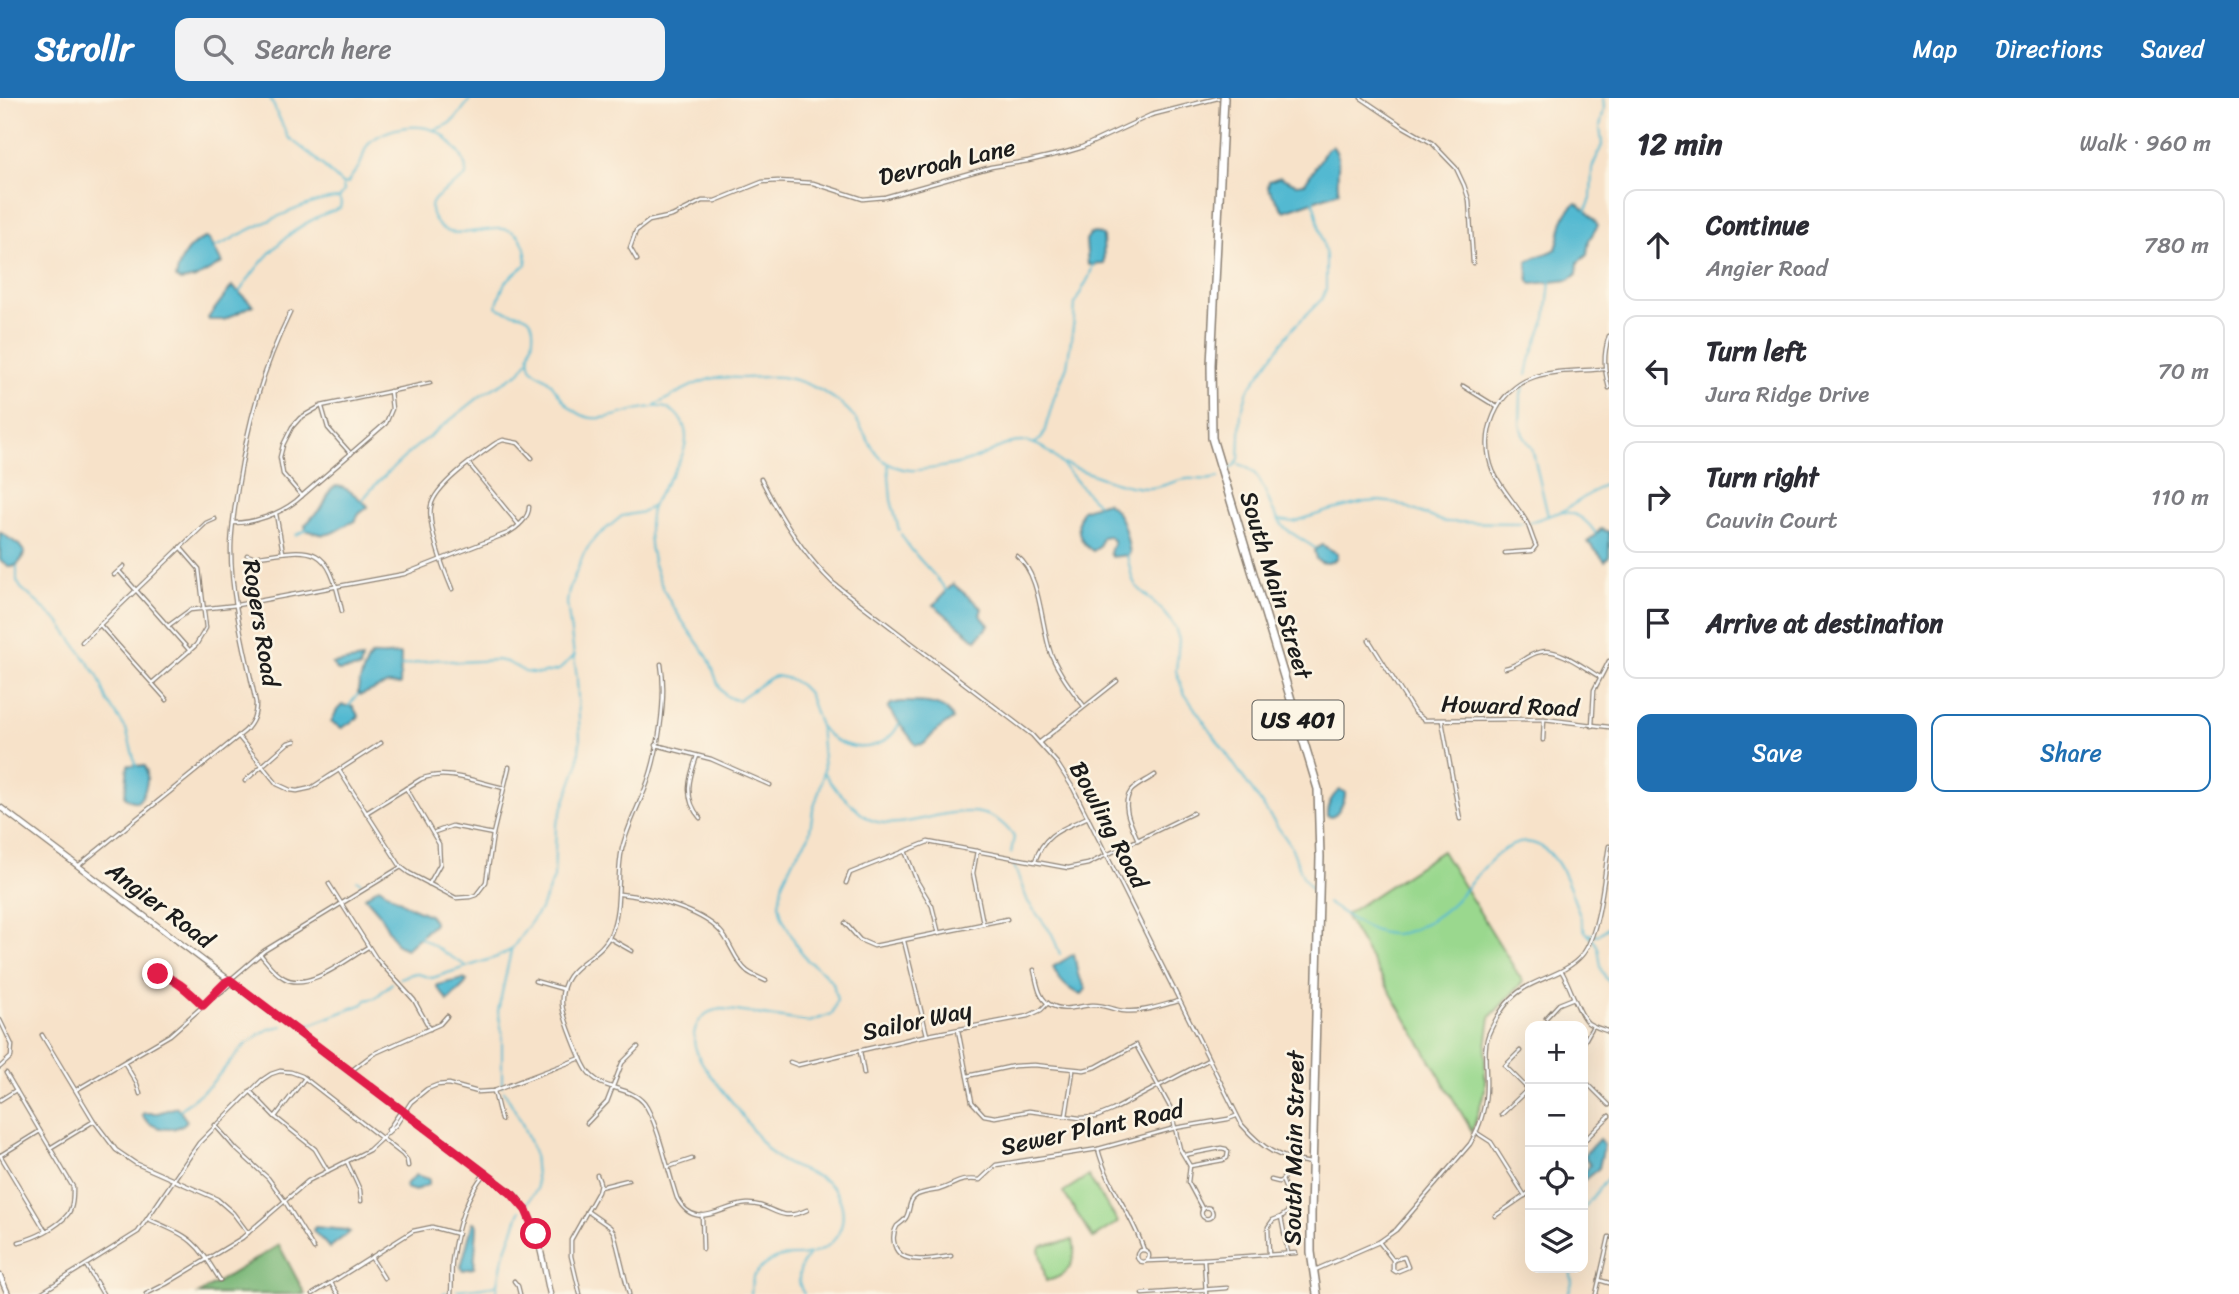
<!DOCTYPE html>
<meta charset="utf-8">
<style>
body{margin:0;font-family:Sriracha,sans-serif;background:#f2f2f3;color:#2b2b33}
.controls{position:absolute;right:21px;bottom:21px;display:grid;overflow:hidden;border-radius:14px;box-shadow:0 7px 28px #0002}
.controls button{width:63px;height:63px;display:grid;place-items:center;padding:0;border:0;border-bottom:2px solid #e1e1e2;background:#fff;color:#2b2b33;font:35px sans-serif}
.stop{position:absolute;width:21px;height:21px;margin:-16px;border:5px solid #e11d48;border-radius:50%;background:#fff}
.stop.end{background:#e11d48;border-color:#fff;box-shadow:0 2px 7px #0008}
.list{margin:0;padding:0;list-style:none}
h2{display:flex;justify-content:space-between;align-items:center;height:91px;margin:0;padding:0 28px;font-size:30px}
h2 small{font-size:23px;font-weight:400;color:#7c7c81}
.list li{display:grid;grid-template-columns:46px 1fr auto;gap:21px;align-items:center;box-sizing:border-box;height:112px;margin:0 14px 14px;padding:0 14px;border:2px solid #e1e1e2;border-radius:14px}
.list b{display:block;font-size:26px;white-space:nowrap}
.list p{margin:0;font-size:23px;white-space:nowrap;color:#7c7c81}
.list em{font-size:23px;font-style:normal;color:#7c7c81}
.actions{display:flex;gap:14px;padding:21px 28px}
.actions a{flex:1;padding:16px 0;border:2px solid #1f6fb2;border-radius:14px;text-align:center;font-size:24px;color:#1f6fb2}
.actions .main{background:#1f6fb2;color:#fff}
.icon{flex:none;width:38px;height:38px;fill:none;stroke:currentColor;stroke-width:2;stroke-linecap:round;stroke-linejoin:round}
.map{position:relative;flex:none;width:1609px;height:1196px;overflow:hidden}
header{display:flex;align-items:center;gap:42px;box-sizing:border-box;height:98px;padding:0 35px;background:#1f6fb2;color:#fff}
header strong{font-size:33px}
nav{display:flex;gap:38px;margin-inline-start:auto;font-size:24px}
.search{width:490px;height:63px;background:#f2f2f3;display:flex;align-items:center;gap:18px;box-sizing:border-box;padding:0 24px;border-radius:14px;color:#7c7c81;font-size:26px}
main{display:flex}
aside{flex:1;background:#fff}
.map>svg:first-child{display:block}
</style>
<header>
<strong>Strollr</strong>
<div class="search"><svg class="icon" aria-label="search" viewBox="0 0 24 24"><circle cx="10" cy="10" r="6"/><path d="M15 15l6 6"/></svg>Search here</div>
<nav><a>Map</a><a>Directions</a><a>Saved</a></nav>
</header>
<main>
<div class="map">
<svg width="1609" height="1196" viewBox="0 0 1609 1196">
<rect width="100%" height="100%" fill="#fcf5e5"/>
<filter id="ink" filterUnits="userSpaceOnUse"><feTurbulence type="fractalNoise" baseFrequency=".0143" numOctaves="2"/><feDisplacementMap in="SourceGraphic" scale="14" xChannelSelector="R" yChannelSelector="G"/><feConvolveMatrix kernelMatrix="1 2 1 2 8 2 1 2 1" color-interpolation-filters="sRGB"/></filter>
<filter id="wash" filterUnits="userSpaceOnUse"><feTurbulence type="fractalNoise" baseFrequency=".00686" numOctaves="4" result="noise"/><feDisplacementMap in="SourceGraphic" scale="28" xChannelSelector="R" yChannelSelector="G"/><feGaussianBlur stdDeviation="1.57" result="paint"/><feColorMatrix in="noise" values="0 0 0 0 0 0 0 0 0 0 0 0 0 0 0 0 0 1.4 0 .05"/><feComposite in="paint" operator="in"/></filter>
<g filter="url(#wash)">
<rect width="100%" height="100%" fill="#f7e2c9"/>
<g fill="#9ad88e" stroke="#5b7a55" stroke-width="2">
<path d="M1442,753L1523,884L1490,919L1485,956V992L1472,1033L1345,817Z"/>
<path d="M1088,1078L1118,1124L1093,1140L1063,1094Z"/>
<path d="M1073,1142C1078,1163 1068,1179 1046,1183L1039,1151L1041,1148Z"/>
</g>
<path fill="#7bb879" stroke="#4c6a4a" stroke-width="2" d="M279,1147L305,1196H198Z"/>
<g fill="#53b9d1" stroke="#386a76" stroke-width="2">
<path d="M1332,48C1344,60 1334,78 1339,94L1284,113L1268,90L1269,83L1280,79L1296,86L1305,85L1327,51Z"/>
<path d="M1576,105L1586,112L1598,127L1589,142L1587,157L1578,164L1577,176L1569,182L1532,186L1529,183L1527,164C1536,156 1546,158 1556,151C1563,132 1558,120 1576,105Z"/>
<path d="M1095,135L1103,137L1104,166L1088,167L1086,142L1090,136Z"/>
<path d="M205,140L209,141L222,165L196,180L180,183L176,180C179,162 187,147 205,140Z"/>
<path d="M232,188L253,207L224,222H209L208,220Z"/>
<path d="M336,388C347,388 358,400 367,407L368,409L359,416L355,423C332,431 335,443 306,432L305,427L323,408L331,391Z"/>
<path d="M1106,404C1124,416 1126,435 1130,455L1128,457L1112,459L1110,454L1114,444L1109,438L1102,439L1099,449L1093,453C1078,445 1075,427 1082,412Z"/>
<path d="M1601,431L1609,434V458L1605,463L1588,444Z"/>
<path d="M0,434L19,447L25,455C22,462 18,469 10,469L0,462Z"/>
<path d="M1322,447L1337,455V459C1331,466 1324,467 1316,461L1314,452Z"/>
<path d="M953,486L982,510L980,517L989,527L976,542L934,507Z"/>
<path d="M401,556L400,587L388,586L361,597L358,596C357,588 366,564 371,558Z"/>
<path d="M362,561L360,570L338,573L332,566Z"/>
<path d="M900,604C916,604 946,602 953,621L936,633L924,646L916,647L888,610L891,606Z"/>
<path d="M342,607L353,609L359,619L342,630L331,624L337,612Z"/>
<path d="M128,667L145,668C150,678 146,697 137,704L130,702L125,698Z"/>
<path d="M1340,692L1345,694C1346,702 1339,714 1332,719L1327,718C1326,709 1332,697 1340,692Z"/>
<path d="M379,789L410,809L429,817L434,823V826L406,851L397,847L379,815L365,799Z"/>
<path d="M1074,856L1078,877L1086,891L1082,896C1069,894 1058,881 1053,869Z"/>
<path d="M463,881L467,883L465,886L448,903L437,889V887Z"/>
<path d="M177,1009L187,1023C175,1036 151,1032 142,1017L144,1015H158Z"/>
<path d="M1599,1041L1604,1047L1599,1070L1583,1083V1077L1590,1067L1584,1057Z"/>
<path d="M416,1077L429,1081V1086L415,1093L406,1090L405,1087Z"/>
<path d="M473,1124L476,1125L477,1129L474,1170L463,1172L461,1169Z"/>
<path d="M315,1129L346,1132L350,1134L329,1150C325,1144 317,1138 313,1132Z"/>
</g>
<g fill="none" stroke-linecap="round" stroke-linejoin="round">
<g stroke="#53b9d1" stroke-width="2">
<path d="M270,0L288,39L315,60L342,86L348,85C351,77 356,74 360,67C364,59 363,50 371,43C389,29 418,24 438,34C445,37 449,44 454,49C462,57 467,66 466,78C457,86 444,92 435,101C431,105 430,110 432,116C446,158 502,113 520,140C526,148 527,156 526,166L505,184L496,208C511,221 536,207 533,239C532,251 526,260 532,271C537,276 544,278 549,283C561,298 567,312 587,319C615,327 658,293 678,318C703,349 663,382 652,409C649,417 649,426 649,435C651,486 679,518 707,558C717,573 715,600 738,602L770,580L776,578L790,581L800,587L808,595L820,628L824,671L820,690L813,712L809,738L793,762L783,783L779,806L782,819L797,848L807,862L823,874L833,885L837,902L832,916L809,924L723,911C713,912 706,914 700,922C678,950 721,988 736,1009C749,1026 760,1046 776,1059C793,1073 817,1073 832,1089C842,1100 845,1115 841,1129C836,1145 821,1155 805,1157C796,1159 787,1157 778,1160C768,1163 759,1171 753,1179L751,1196"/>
<path d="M433,32C456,26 458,17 471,0"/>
<path d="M1585,114L1591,101L1592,70L1602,47L1600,29L1604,11L1603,0"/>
<path d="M214,149C224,146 230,142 239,137C264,125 311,101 338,100"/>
<path d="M238,196C257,167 283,136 314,121C322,116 331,114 340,110L341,105L339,100L344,93L343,87"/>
<path d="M1527,277L1530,262L1546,220L1550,184"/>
<path d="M1524,287L1521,296L1520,326L1523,337L1532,350L1548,418"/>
<path d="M655,307C673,299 688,287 707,282C720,278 731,280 744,280C757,280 769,278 781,279C806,282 840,300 855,320C872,344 873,368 910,372C921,373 957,367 968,363C992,356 1016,333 1043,350C1066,364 1077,389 1098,406"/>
<path d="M1035,345L1041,341L1044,335L1054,300L1067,268L1074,222L1075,205L1089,179L1093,167"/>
<path d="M888,366L891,402L899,432"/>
<path d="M1065,366C1086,374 1126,391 1149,390C1162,390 1174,382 1187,381C1198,380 1209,384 1219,379"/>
<path d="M1239,366C1268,375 1265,409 1283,428C1291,436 1305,443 1315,450"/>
<path d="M1226,374L1236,366L1239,361L1241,315L1248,292L1292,231L1322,201L1326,191V158L1313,101"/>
<path d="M362,402L377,385L411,353L482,297L520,274L528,263"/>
<path d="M1561,414C1577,414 1588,423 1596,436"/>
<path d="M1280,422L1293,424L1328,413L1365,404L1379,403L1396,405L1444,424L1523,425"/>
<path d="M1530,424L1563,413L1608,384"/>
<path d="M901,436C913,459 934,473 948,495"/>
<path d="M296,437L308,431"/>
<path d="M1127,457L1132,480L1136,488L1162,512L1175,529L1179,542L1176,573L1184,595L1291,748L1303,779L1314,795"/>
<path d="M17,468V483L21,490L59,524L98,578L108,604L126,631L136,668"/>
<path d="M401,568L438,561L459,564L497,562L507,564L525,574L539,576L559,572L575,557"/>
<path d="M348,609L358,596"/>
<path d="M821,629C839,655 884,658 899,626"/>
<path d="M825,676C830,686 838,693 846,701C854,708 861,718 871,722C913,739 978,684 1014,739L1011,755"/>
<path d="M1013,765L1028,804L1052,836L1060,856"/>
<path d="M357,782L362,786"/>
<path d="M1327,805C1346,817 1371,837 1394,836C1413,836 1441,817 1454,804C1473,785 1501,738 1532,745C1561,752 1570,793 1580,818C1582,823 1582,828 1585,833C1589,839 1596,842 1598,850C1601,863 1599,873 1609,884"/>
<path d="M1588,836L1598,837L1609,829"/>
<path d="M418,838L466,868"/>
<path d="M400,880L415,875L432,880L497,859L511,852L541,810L554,780L556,728L578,667L580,641L577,580L567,505L569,492L584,455L595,440L622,418L643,414L652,408"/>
<path d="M289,920L307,927L312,926L363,906L366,902L375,900L392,885"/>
<path d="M502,988V935L498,913L511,853"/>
<path d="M504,993L521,1023L534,1055L537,1091L527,1105"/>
<path d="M180,1012L210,987L246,946L269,931L283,928"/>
<path d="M1583,1112L1609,1078"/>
<path d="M457,1192L493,1188L498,1185"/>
<path d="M443,1196L446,1194"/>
<path d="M496,1196L503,1160L520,1113"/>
<path d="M804,1196C796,1184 798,1169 808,1158"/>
<path d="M1568,1196L1572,1185L1570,1170"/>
</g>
</g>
</g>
<g filter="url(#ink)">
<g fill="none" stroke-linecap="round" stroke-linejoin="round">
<g stroke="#8a7f72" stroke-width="5">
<g id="street">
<path d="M1361,0L1404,29L1432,45L1456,70L1464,87L1469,102L1473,165"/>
<path d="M637,162L630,150L636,133L649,123L672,118L702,103H715L762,84L778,83L813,85L863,101L885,99L991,69L1028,63L1063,55L1080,50L1151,17L1218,0"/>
<path d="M1609,238C1603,257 1604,271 1609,290"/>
<path d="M1463,288L1497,309"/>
<path d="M322,309L328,330L351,356"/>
<path d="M469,366L519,427"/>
<path d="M761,381C780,419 803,456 833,485L1032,637L1057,665L1073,690L1242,1027C1264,1052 1278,1060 1311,1065"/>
<path d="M302,398L283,376L280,359L283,347L292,329L300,320L321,308L430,285"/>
<path d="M276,416L283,454"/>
<path d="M233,425C255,425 279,416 296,403L386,325L392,311L390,293"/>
<path d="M1505,455L1532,453L1536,448C1532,440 1530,430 1526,423C1516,406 1501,391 1493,373C1478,337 1496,292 1534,279C1555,272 1581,273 1604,271"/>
<path d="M247,457L253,459C315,449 328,446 342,513"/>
<path d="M1017,458C1041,476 1041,529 1051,556C1059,575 1071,591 1084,608"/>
<path d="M119,473L190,553"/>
<path d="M114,477L124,468"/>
<path d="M452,491C444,472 427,428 431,408C435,387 479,357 496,345L503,342L518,345L532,360"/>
<path d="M100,527L167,602"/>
<path d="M168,528L190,512L237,507L404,476L508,435C517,430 529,420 529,409"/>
<path d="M1369,542L1414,614L1424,622L1544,621L1609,629"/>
<path d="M82,544L206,425L215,421"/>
<path d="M661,566C667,601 658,658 645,691C637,711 627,730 622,751C616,778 622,808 611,835C599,864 559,865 562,906C563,918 581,965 589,975C592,979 597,982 601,985C616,992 633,992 644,1005C657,1022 669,1077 677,1100C696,1135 721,1107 747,1106C773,1105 777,1126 807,1112"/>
<path d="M1505,570C1518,568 1527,556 1540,554C1559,549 1584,570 1600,579"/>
<path d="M152,585L196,547L206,530L199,471L180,449"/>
<path d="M1442,623L1460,721"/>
<path d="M1592,628L1594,592L1609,563"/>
<path d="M238,638L277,686L290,692L297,693L311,690L381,645"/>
<path d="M1543,642L1544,621"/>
<path d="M1040,644L1117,583"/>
<path d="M656,647L711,661L770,687"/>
<path d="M697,658C689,680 683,700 700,720"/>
<path d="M339,672L401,769L409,775L456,800L470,799L476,797L486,784L493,736L509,669"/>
<path d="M245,683L288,645L295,643"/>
<path d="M406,690L439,746L440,766L429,786"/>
<path d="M366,715L421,681C447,671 477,684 504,690"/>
<path d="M435,734L452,728L493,736"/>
<path d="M1138,742C1132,728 1120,707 1131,693C1136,687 1148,682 1155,677"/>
<path d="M905,753L917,783L932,808L939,836"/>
<path d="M977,753L973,775L983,825"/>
<path d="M1035,763C1045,734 1063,731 1088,719"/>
<path d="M78,768L245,633C253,624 256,617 256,605C246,555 231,503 231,452C231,431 235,409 238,388C248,325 262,272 290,215"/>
<path d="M846,785L850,775L928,744L1068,770L1088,766L1193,715"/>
<path d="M329,786L376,860L414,902L430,931"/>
<path d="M620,796C649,799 699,811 720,833C731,844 734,862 747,873C752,877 760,880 766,883"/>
<path d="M845,825L860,842L874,848L1007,821"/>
<path d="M609,840L632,853"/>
<path d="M904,843L927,937"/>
<path d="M260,856C267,864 274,875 284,880C308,894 347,861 368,849"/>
<path d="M1034,872C1037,884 1038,899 1049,906C1064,915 1077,908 1092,907C1104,906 1113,912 1124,913C1142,915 1162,907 1179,903"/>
<path d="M1562,874C1570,887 1579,918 1588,925C1594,929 1602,931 1609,934"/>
<path d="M142,882L152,876C174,877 188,893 203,907"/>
<path d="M535,883L563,891"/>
<path d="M211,901L218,891L230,882L264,853L401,769"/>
<path d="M1546,920L1559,906L1574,900"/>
<path d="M0,922L12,947L11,959L0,969"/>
<path d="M958,932L972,1004L984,1017L995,1019L1029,1013L1080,1020L1096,1019L1113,1012L1208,962"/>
<path d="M42,937L94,1023L116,1052L135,1065L217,1101L233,1115L248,1135"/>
<path d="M1583,946L1593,928"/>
<path d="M860,953L864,976"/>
<path d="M1520,953L1505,968L1530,993"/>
<path d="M124,964L137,986L140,996"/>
<path d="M790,964L798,967L918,939L1028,918L1041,912L1048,905"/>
<path d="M351,973L373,956L440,926L447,918"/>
<path d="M6,975L73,1089C73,1099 73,1109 68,1116C58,1129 35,1140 19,1144"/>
<path d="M967,978L1014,968L1034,967L1084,972L1096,969L1136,947L1170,1009L1180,1051L1190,1068L1188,1084L1203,1112"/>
<path d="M1583,981L1609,1007"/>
<path d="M76,992L170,937L211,901L221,894L229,887L230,882"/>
<path d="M250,993L275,1019L315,1051L328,1073"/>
<path d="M494,993L501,1022"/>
<path d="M0,1002L16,992"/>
<path d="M1501,1017L1528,991"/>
<path d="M1066,1018L1073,973"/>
<path d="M275,1019L305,980"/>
<path d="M587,1025L607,1004L622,965L638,949"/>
<path d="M215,1027L236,1051L268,1080L284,1102L314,1151"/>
<path d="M388,1032L399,1016L404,1014"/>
<path d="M1477,1035L1491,1044L1525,1098"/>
<path d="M1583,1044L1609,1018"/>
<path d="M50,1050L94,1023"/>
<path d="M1098,1051C1107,1087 1132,1116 1144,1152"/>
<path d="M0,1057L45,1132"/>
<path d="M1,1057L40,1033"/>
<path d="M1184,1057L1221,1050L1226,1051L1228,1054L1227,1060L1223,1062L1190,1068"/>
<path d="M347,1064L360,1092L361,1103"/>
<path d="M668,1069L692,1061"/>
<path d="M1271,1082L1279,1084L1282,1082"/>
<path d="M600,1089L628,1082"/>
<circle cx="1207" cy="1115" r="5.5"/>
<path d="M587,1113L610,1129L614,1135L629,1196"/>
<path d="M702,1117L703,1151"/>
<path d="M1495,1118L1530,1094"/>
<path d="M1281,1119L1289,1113L1293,1108L1282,1082L1285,1078"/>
<path d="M148,1121C192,1140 195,1141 220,1182"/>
<path d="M1379,1144L1393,1162V1172L1396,1174L1408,1169L1404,1159L1393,1162"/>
<circle cx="1143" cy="1158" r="6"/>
<path d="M1269,1157L1268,1129L1273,1122L1281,1119L1288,1155"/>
<path d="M951,1158C934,1160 898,1170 894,1144C893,1139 894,1133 897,1128C899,1126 903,1124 905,1121C911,1114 907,1103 917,1097C923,1094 932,1093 938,1092C958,1086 956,1080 980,1082L996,1067L1098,1051L1175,1030L1228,1021L1236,1018"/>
<path d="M371,1159L384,1180"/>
<path d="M1204,1161L1296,1155"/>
<path d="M1147,1163L1204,1161L1206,1196"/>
<path d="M87,1169L103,1196"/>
<path d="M1315,1172L1379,1144L1396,1132L1470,1046C1482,1026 1487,1004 1486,980C1486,964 1483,947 1490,933C1497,918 1508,900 1523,891C1542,879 1567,875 1582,857C1600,835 1604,776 1609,748"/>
<path d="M1599,1182L1609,1185"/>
<path d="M514,1183L518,1188L520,1196"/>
<path d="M331,1185L338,1196"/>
<path d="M39,1196L138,1134L199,1045L262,982L271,976L280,973L291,974L302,978L402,1056L407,1062L408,1068"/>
<path d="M146,1196L166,1186L242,1140L308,1083L369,1052L396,1027L411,1004L427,991L437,987L449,986L478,994L494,993L581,960"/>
<path d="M313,1196L413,1133L432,1129L458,1136"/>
<path d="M451,1196C452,1185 451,1174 452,1163C456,1132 465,1099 485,1075"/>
<path d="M580,1196L571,1158V1142L598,1094L600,1085L597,1077"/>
<path d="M1142,1196L1227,1190"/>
<path d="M1596,1196L1609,1139"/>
</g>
</g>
<g stroke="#8a7f72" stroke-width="7">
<g id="secondary">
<path d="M0,709L514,1097C539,1123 542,1162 550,1196"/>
<path d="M0,1178L8,1196"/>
</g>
</g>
<g stroke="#8a7f72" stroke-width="10">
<path id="highway" d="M1224,0L1211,267L1212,340L1318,691L1320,759L1311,1116V1154L1317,1196"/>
</g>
<use href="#street" stroke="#fff" stroke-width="2.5"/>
<use href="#secondary" stroke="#fff" stroke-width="4.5"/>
<use href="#highway" stroke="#fff" stroke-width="7"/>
</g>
</g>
<g fill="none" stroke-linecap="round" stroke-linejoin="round" filter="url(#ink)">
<path stroke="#e11d48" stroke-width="9" d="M158,876C177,881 189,894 203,907L226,884L230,882L511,1095L526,1112L536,1136"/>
</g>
<g text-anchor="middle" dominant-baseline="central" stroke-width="5" stroke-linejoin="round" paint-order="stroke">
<rect fill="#fcf5e5" stroke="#5f5d58" stroke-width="2" x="1252.5" y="602.5" width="91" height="39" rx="5"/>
<g font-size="23" font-weight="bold" fill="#1c1c1c">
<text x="1298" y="622">US 401</text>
</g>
<g font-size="24" fill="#1c1c1c" stroke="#fcf5e5">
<text transform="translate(947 64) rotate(-13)">Devroah Lane</text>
<text transform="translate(1276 487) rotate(73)">South Main Street</text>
<text transform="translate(261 525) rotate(81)">Rogers Road</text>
<text transform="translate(1510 608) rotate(2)">Howard Road</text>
<text transform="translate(1109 727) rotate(62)">Bowling Road</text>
<text transform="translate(160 807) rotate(37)">Angier Road</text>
<text transform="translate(917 923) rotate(-12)">Sailor Way</text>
<text transform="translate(1092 1030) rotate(-12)">Sewer Plant Road</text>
<text transform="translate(1294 1050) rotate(-89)">South Main Street</text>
</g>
</g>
</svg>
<div class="controls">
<button>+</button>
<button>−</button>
<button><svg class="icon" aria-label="locate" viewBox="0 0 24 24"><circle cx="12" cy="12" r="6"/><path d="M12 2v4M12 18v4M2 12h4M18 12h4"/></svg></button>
<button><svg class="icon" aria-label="layers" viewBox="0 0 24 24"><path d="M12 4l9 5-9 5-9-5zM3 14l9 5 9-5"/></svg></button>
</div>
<div class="stop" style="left:536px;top:1136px"></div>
<div class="stop end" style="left:158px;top:876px"></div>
</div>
<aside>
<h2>12 min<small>Walk · 960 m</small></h2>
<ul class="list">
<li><svg class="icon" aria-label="ahead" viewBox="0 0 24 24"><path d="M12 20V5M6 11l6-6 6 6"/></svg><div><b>Continue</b><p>Angier Road</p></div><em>780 m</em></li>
<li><svg class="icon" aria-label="left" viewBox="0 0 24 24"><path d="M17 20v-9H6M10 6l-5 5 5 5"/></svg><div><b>Turn left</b><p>Jura Ridge Drive</p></div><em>70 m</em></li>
<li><svg class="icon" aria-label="right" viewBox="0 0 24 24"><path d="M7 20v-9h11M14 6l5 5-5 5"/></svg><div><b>Turn right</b><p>Cauvin Court</p></div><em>110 m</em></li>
<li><svg class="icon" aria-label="arrive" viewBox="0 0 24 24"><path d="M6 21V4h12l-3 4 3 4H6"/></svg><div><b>Arrive at destination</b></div></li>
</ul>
<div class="actions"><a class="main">Save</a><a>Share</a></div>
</aside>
</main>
